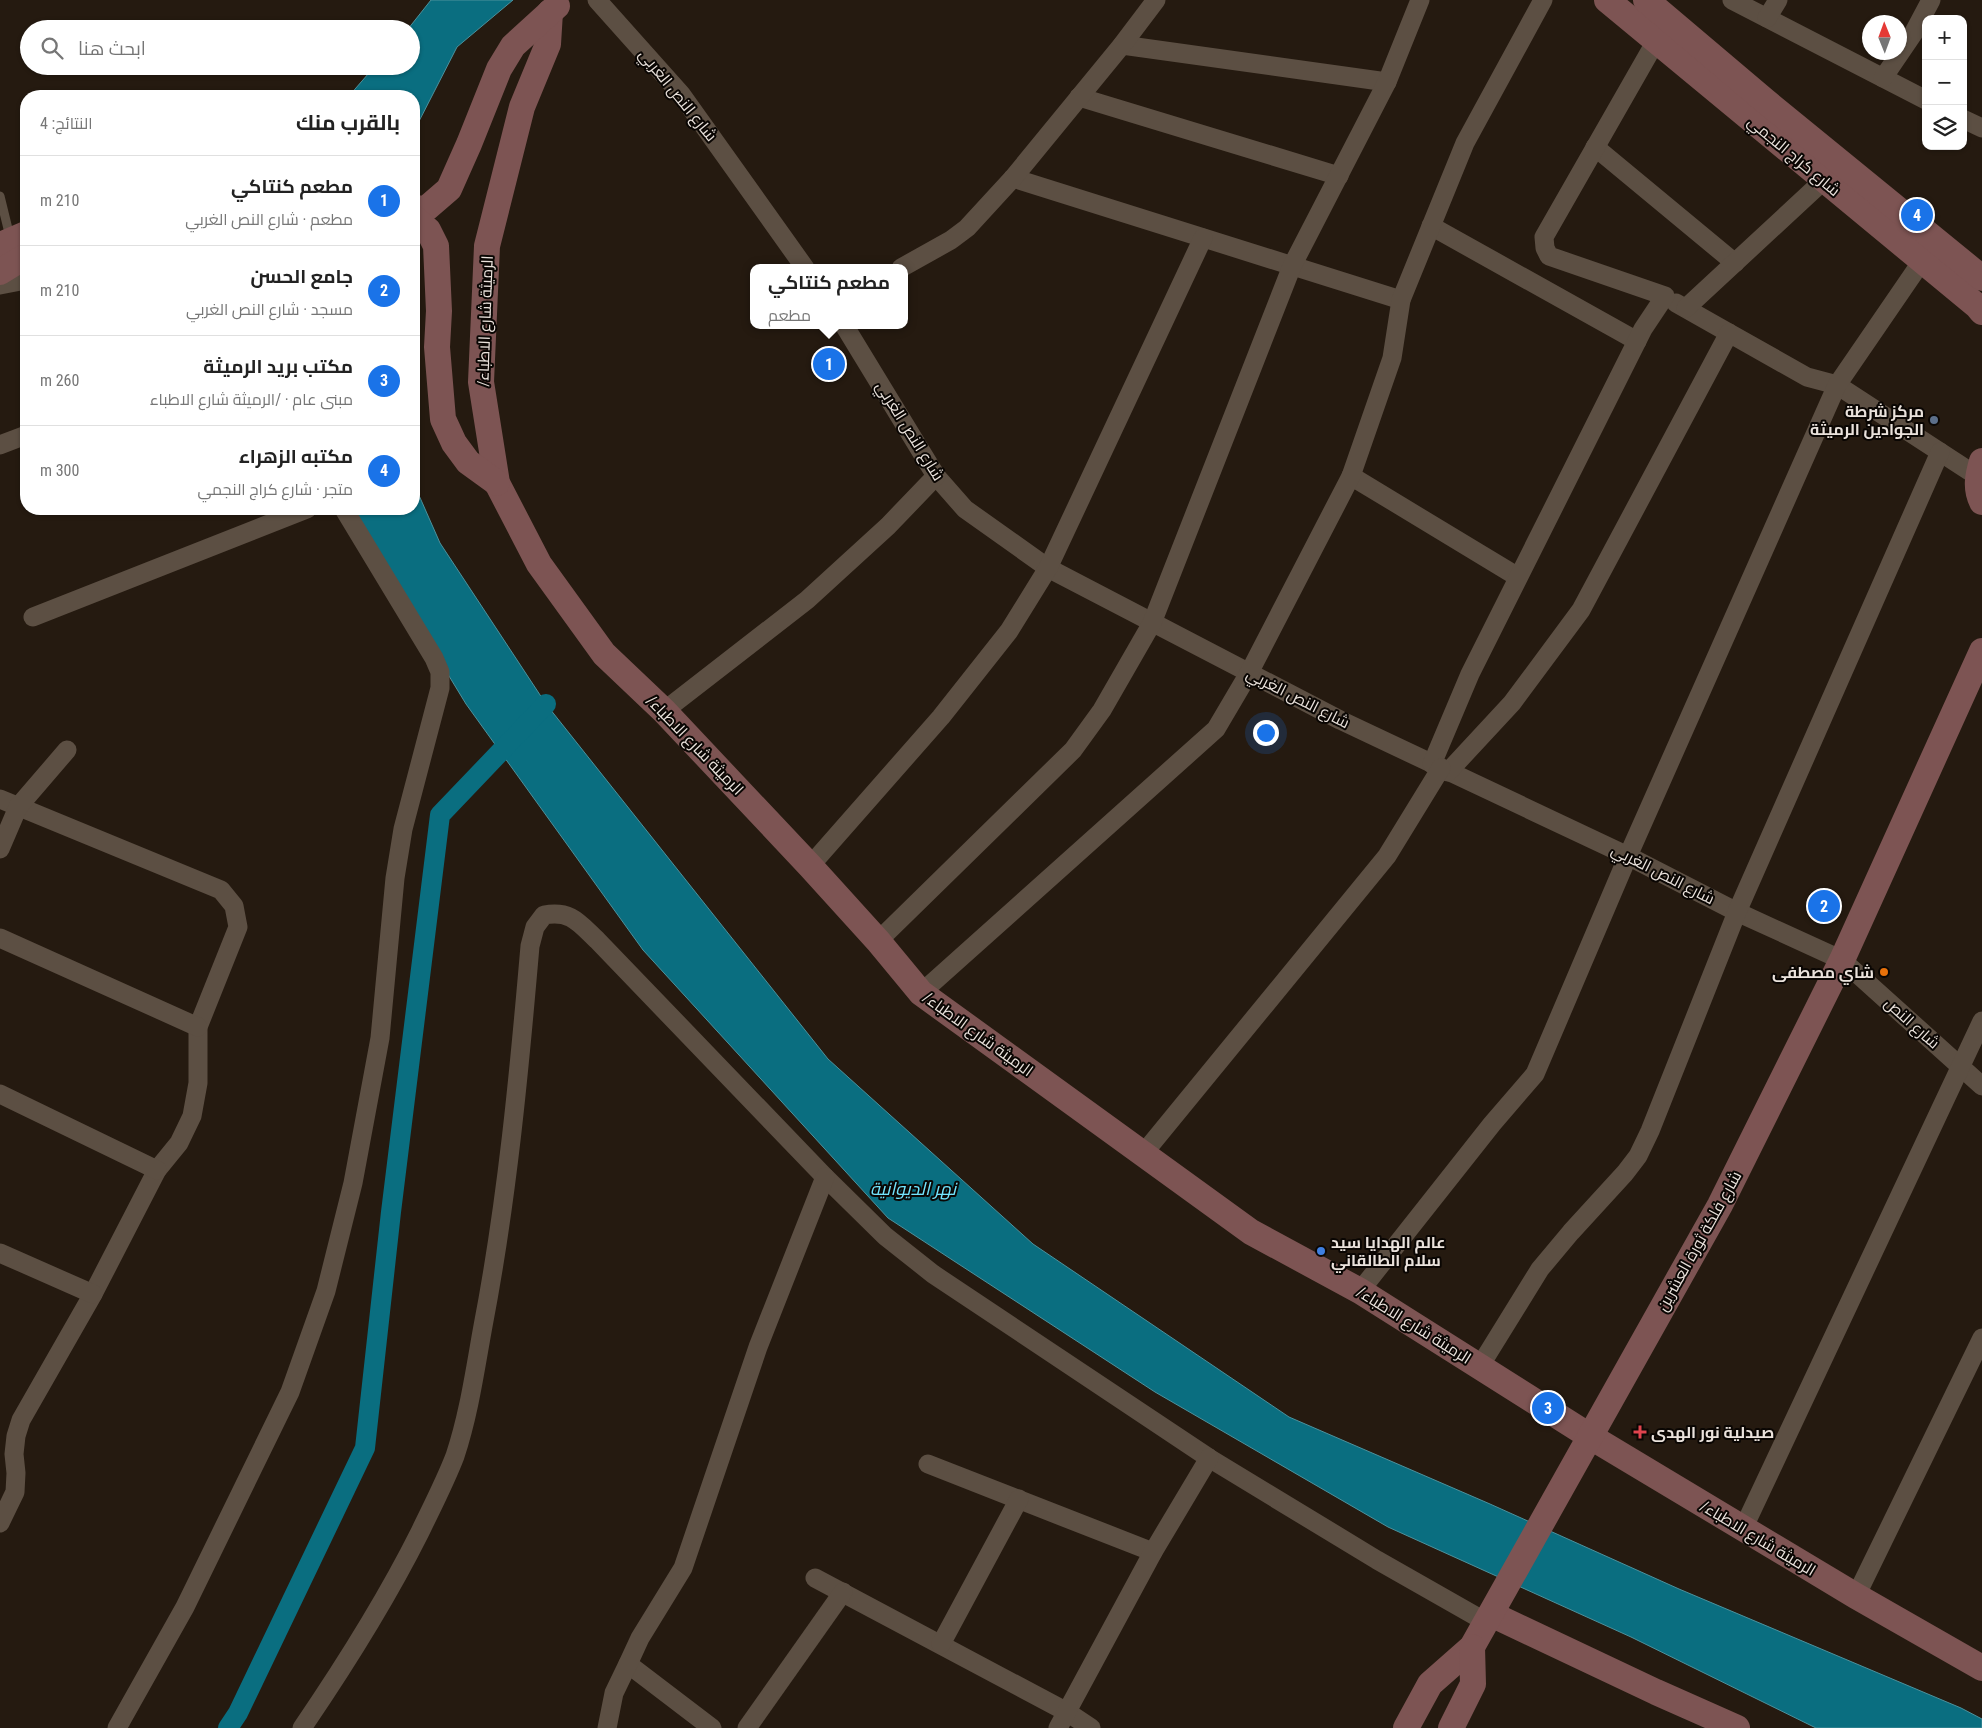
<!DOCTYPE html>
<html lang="ar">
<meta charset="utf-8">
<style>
body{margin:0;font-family:"Roboto Condensed",Cairo,sans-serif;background:#f6f6f6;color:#222;direction:rtl}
.controls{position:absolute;right:15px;top:15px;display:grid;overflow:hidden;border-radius:10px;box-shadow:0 1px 4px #0004}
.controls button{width:45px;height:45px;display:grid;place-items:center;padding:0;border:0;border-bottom:1px solid #e0e0e0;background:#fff;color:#222;font:25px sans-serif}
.compass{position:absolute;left:1862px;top:15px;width:45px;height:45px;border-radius:50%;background:#fff;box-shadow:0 1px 4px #0004;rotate:359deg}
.you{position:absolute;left:1265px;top:732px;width:18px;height:18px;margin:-12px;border:4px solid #fff;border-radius:50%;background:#1a73e8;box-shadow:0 0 0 8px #1a73e833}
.badge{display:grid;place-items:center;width:32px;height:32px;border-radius:50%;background:#1a73e8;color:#fff;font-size:16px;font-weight:700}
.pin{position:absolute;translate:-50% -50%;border:2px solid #fff;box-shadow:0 1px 5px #0006}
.popup{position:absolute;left:750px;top:264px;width:158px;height:65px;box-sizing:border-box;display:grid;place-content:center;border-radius:10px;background:#fff;filter:drop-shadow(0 1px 4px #0005);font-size:16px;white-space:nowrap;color:#767676}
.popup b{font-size:19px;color:#222}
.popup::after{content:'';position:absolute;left:50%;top:100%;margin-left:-10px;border:10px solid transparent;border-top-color:#fff}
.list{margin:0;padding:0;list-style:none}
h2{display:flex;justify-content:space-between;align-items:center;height:65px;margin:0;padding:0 20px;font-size:21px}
h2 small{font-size:16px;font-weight:400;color:#767676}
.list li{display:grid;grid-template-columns:32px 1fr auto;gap:15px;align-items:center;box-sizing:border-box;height:90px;padding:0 20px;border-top:1px solid #e0e0e0}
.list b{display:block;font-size:19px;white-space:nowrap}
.list p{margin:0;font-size:16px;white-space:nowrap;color:#767676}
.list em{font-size:16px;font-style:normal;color:#767676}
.icon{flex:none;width:28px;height:28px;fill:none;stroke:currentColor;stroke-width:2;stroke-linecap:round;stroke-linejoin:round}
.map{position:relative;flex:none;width:1982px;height:1728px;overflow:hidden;direction:ltr}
.search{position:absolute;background:#fff;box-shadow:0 1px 4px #0004;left:20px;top:20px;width:400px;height:55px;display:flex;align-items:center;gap:12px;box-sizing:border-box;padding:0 18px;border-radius:28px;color:#767676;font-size:19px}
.panel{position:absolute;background:#fff;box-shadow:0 1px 4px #0004;left:20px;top:90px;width:400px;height:425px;border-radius:20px;direction:rtl}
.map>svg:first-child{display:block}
</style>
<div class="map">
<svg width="1982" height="1728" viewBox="0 0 1982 1728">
<rect width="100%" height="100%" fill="#251a10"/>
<g fill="#0a6e80" stroke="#4d919c">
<path d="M431,0H513L457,47L414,131V96H349L375,66H411V29H408Z"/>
<path d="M414,484L440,543L546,704L828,1059L1033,1244L1289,1417L1490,1504L1679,1589L1961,1708L1982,1719V1728H1816L1631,1637L1388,1527L1155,1392L888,1218L643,950L466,704L356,523L350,509H414Z"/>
</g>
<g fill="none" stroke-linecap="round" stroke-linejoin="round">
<path stroke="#0a6e80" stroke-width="20" d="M228,1728L238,1713L365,1448L391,1212L440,815L546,704"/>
<path stroke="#5c4f43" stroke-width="9" d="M0,196L10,237"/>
<g stroke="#5c4f43" stroke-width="19">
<path d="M597,0L681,94L805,268"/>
<path d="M1732,0L1926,100"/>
<path d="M1767,18L1778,0"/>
<path d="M1122,45L1387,82"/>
<path d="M1883,78L1913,34L1931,0"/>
<path d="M1079,97L1339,176"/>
<path d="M1963,119L1982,128"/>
<path d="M1595,147L1735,263"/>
<path d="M1013,178L1401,300"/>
<path d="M1431,226L1637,341"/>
<path d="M901,268L951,240L967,228L1013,178L1122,45L1156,0"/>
<path d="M0,285L26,280"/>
<path d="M1676,303L1729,333"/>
<path d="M1686,308L1823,181"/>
<path d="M844,325L936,476L965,509L1048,568L1340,720L1628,856L1737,912L1842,960L1982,1086"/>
<path d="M0,445L26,435"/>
<path d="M1351,476L1518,577"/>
<path d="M33,617L307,509"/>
<path d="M664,711L807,600L888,526L936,476"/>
<path d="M1432,764L1470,674L1643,329L1665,296L1549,256L1545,248L1544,237L1656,41"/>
<path d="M1448,772L1512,703L1581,610L1729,333L1807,377L1837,385L1977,476"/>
<path d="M0,799L221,890L234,906L238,927L198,1027V1083L192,1116L179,1143L157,1170L93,1294L21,1420L16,1436L14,1454L16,1473L15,1492L0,1523"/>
<path d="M0,849L18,807L67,750"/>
<path d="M810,866L941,717L1009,631L1048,568L1203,238"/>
<path d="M0,938L198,1027"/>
<path d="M878,941L1073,750L1102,710L1152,623L1292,266L1387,82L1420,0"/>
<path d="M921,993L1216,729L1249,673L1351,476L1392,358L1401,300L1465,143L1543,0"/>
<path d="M0,1094L157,1170"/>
<path d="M1143,1154L1387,856L1441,768"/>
<path d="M0,1253L93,1294"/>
<path d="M1360,1291L1492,1124L1535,1074L1628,856L1837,385L1922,261"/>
<path d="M1480,1366L1540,1269L1571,1232L1625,1173L1638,1156L1650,1131L1737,912L1940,452"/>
<path d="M928,1464L1153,1552"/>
<path d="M1743,1529L1982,1021"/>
<path d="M815,1578L1067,1712L1091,1728"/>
<path d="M1856,1596L1982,1338"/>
<path d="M941,1644L1019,1499"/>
<path d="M628,1664L712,1728"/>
<path d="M117,1728L185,1607L290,1392L326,1291L353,1183L380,1038L395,878L403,829L440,688V672L434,658L344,509"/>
<path d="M302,1728C345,1665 386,1600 420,1532C432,1507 445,1482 455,1456C469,1414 475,1370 483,1326C507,1201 519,1074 530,946L535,927L544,915C571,910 579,923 597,940L825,1177L885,1236L933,1274L1209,1458L1377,1560L1486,1622"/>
<path d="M607,1728L614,1693L628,1664L640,1638L683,1568L758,1347L825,1177"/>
<path d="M747,1728L843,1592"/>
<path d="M1058,1728L1153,1552L1209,1458"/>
</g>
<g stroke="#7d5453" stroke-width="26">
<path d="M1607,0L1977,306L1982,312"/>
<path d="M1646,0L1764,100L1982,278"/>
<path d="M550,12L548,44L522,107L487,246L481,382L497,483L539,564L604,654L664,711L810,866L878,941L921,993L1251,1232L1360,1291L1591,1437L1856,1596L1982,1668"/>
<path d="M414,209L427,208L449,189L469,144L499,69L513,46L557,6"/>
<path d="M414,218L428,230L436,246L439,311L437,347L443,419L454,443L468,462L497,483"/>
<path d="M0,245L26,234"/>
<path d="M0,272L26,256"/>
<path d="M1982,461C1978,475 1975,488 1982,502"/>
<path d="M1491,1614L1656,1692L1737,1728"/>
<path d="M1406,1728L1430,1684L1472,1647L1720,1205L1842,960L1982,651"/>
<path d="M1451,1728L1473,1684L1472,1647"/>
</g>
</g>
<circle fill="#5c6f8a" stroke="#0a0603" stroke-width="2" cx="1934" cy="420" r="5"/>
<circle fill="#e8710a" stroke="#0a0603" stroke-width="2" cx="1884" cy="972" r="5"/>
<circle fill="#3f7fe0" stroke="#0a0603" stroke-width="2" cx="1321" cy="1251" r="5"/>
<path fill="#e0444e" stroke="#0a0603" stroke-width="2" d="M1637.5 1424.5h5v5h5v5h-5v5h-5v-5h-5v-5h5z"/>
<g text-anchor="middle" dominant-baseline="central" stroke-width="4" stroke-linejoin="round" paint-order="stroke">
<g font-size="16" fill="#eae2dc" stroke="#0a0603">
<text transform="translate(678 95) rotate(51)">شارع النص الغربي</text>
<text transform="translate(1794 156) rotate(40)">شارع كراج النجمي</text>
<text transform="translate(485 321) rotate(-88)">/الرميثة شارع الاطباء</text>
<text transform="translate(910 431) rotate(58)">شارع النص الغربي</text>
<text transform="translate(1298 698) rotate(27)">شارع النص الغربي</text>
<text transform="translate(695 745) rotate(46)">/الرميثة شارع الاطباء</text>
<text transform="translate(1663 874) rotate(27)">شارع النص الغربي</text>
<text transform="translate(1912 1023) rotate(42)">شارع النص</text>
<text transform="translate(978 1034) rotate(36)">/الرميثة شارع الاطباء</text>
<text transform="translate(1699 1241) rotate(-61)">شارع فلكة ثورة العشرين</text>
<text transform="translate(1414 1325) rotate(32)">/الرميثة شارع الاطباء</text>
<text transform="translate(1758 1538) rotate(31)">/الرميثة شارع الاطباء</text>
</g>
<g font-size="16" font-weight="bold" fill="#eae2dc" stroke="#0a0603" text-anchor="end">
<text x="1924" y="411">مركز شرطة<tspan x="1924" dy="18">الجوادين الرميثة</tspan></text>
<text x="1874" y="972">شاي مصطفى</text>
<text x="1331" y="1242" text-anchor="start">عالم الهدايا سيد<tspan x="1331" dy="18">سلام الطالقاني</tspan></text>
<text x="1651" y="1432" text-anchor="start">صيدلية نور الهدى</text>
</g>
<g font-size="18" font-style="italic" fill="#73e5fe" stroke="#0a0603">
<text x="913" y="1188">نهر الديوانية</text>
</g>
</g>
</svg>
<div class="controls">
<button>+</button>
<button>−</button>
<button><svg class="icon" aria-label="layers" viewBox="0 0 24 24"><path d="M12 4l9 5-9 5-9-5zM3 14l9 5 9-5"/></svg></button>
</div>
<svg class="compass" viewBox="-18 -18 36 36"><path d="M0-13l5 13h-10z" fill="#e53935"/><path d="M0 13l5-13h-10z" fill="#767676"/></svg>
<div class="you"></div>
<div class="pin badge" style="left:829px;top:364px">1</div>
<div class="popup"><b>مطعم كنتاكي</b>مطعم</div>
<div class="pin badge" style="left:1824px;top:906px">2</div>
<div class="pin badge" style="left:1548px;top:1408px">3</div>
<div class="pin badge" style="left:1917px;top:215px">4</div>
<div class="search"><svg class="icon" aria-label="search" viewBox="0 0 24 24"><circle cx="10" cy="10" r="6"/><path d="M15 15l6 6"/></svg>ابحث هنا</div>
<section class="panel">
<h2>بالقرب منك<small>النتائج: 4</small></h2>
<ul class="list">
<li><span class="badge">1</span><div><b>مطعم كنتاكي</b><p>مطعم · شارع النص الغربي</p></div><em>210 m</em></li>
<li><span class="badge">2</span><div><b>جامع الحسن</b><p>مسجد · شارع النص الغربي</p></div><em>210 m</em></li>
<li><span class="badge">3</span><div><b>مكتب بريد الرميثة</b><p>مبنى عام · /الرميثة شارع الاطباء</p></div><em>260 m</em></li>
<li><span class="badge">4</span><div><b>مكتبه الزهراء</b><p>متجر · شارع كراج النجمي</p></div><em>300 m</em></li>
</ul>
</section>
</div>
